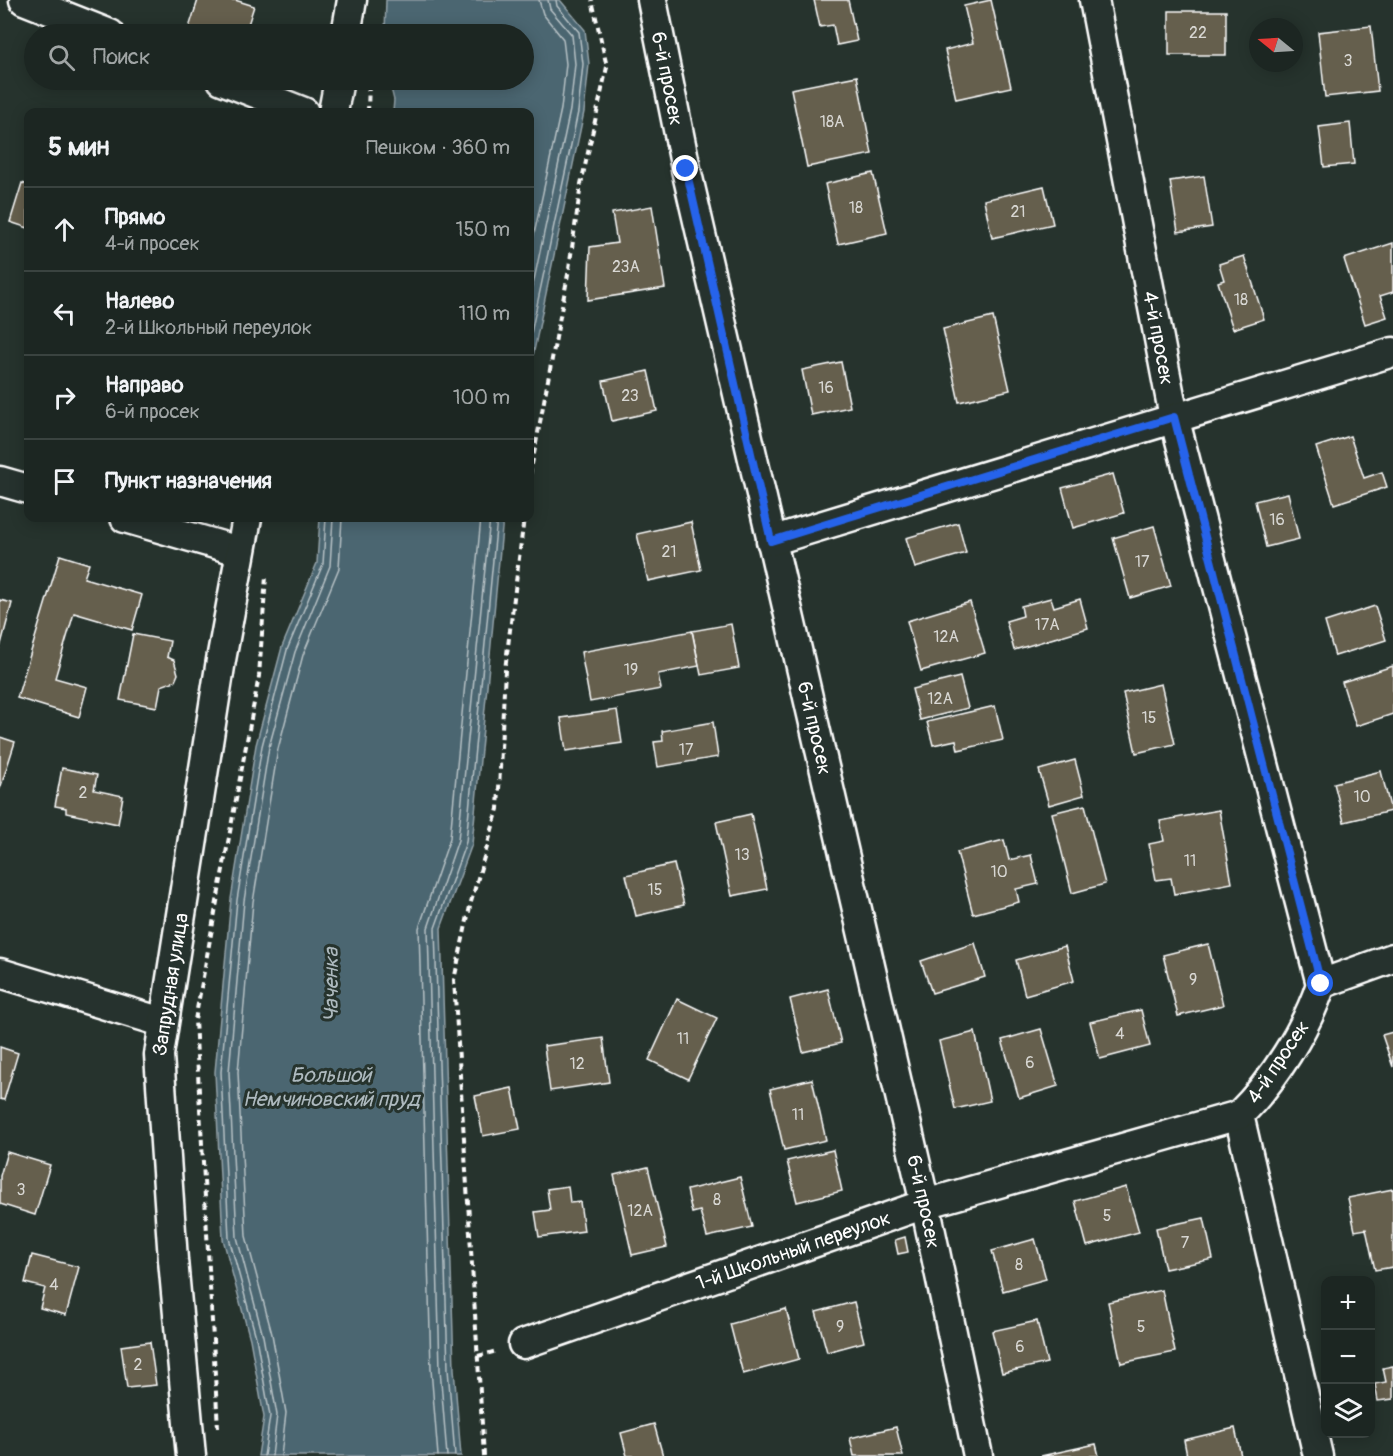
<!DOCTYPE html>
<html lang="ru">
<meta charset="utf-8">
<style>
body{margin:0;font-family:Pangolin,sans-serif;background:#29322f;color:#f1f3f6}
.controls{position:absolute;right:18px;bottom:18px;display:grid;overflow:hidden;border-radius:12px;box-shadow:0 3px 15px #0003}
.controls button{width:54px;height:54px;display:grid;place-items:center;padding:0;border:0;border-bottom:2px solid #3a4340;background:#1c2622;color:#f1f3f6;font:30px sans-serif}
.compass{position:absolute;left:1249px;top:18px;width:54px;height:54px;border-radius:50%;background:#1c2622;box-shadow:0 3px 15px #0003;rotate:288deg}
.stop{position:absolute;width:18px;height:18px;margin:-14px;border:4px solid #2563eb;border-radius:50%;background:#fff}
.stop.end{background:#2563eb;border-color:#fff;box-shadow:0 2px 6px #0008}
.list{margin:0;padding:0;list-style:none}
h2{display:flex;justify-content:space-between;align-items:center;height:78px;margin:0;padding:0 24px;font-size:26px}
h2 small{font-size:20px;font-weight:400;color:#a0a5a5}
.list li{display:grid;grid-template-columns:39px 1fr auto;gap:18px;align-items:center;box-sizing:border-box;height:84px;padding:0 24px;border-top:2px solid #3a4340}
.list b{display:block;font-size:22px;white-space:nowrap}
.list p{margin:0;font-size:20px;white-space:nowrap;color:#a0a5a5}
.list em{font-size:20px;font-style:normal;color:#a0a5a5}
.icon{flex:none;width:33px;height:33px;fill:none;stroke:currentColor;stroke-width:2;stroke-linecap:round;stroke-linejoin:round}
.map{position:relative;flex:none;width:1393px;height:1456px;overflow:hidden}
.search{position:absolute;background:#1c2622;box-shadow:0 3px 15px #0003;left:24px;top:24px;width:510px;height:66px;display:flex;align-items:center;gap:15px;box-sizing:border-box;padding:0 21px;border-radius:33px;color:#a0a5a5;font-size:22px}
.panel{position:absolute;background:#1c2622;box-shadow:0 3px 15px #0003;left:24px;top:108px;width:510px;height:414px;border-radius:12px}
.map>svg:first-child{display:block}
</style>
<div class="map">
<svg width="1393" height="1456" viewBox="0 0 1393 1456">
<rect width="100%" height="100%" fill="#26332d"/>
<filter id="ink" filterUnits="userSpaceOnUse"><feTurbulence type="fractalNoise" baseFrequency=".0167" numOctaves="2"/><feDisplacementMap in="SourceGraphic" scale="12" xChannelSelector="R" yChannelSelector="G"/><feConvolveMatrix kernelMatrix="1 2 1 2 8 2 1 2 1" color-interpolation-filters="sRGB"/></filter>
<g filter="url(#ink)">
<g fill="#4c6671" stroke="#94a3aa" stroke-width="1.5">
<path d="M386,0H560L585,30L589,64L584,112L530,370V112H393L394,100L389,80H524V34H385Z"/>
<path d="M320,518H503L472,844L441,928L454,1369L461,1456H258L264,1417L250,1339L223,1239L215,1072L231,899L256,745L282,647L317,563Z"/>
</g>
<g fill="none" stroke-linecap="round" stroke-linejoin="round">
<g stroke="#b7c2c6" stroke-width="1.5">
<path d="M530,253L561,109L566,64L563,39L543,14L539,0"/>
<path d="M530,299L570,110L575,64L572,35L550,9L548,0"/>
<path d="M530,338L578,112L583,64L579,32L557,6L556,0"/>
<path d="M264,1456L270,1416L256,1337L229,1238L221,1072L237,900L262,746L287,650L323,564L326,518"/>
<path d="M272,1456L277,1415L263,1336L237,1237L229,1072L244,901L269,747L295,652L330,566L333,518"/>
<path d="M281,1456L286,1413L272,1334L246,1236L238,1072L253,902L278,749L303,655L339,568L342,518"/>
<path d="M438,1456L431,1369L419,928L450,838L481,518"/>
<path d="M447,1456L440,1369L428,928L458,840L490,518"/>
<path d="M455,1456L448,1369L435,928L466,842L497,518"/>
</g>
</g>
<g fill="#655f4e" stroke="#fff" stroke-width="1.5">
<path d="M198,0H235L254,6L245,34H187Z"/>
<path d="M814,0H848L857,41L837,45L833,25L820,27Z"/>
<path d="M991,0L1011,87L956,99L945,50L973,43L964,6Z"/>
<rect x="1169" y="11" width="57" height="44"/>
<path d="M1371,26L1378,91L1325,97L1318,32Z"/>
<path d="M857,76L872,154L807,167L791,89Z"/>
<path d="M1350,123L1354,164L1324,167L1319,127Z"/>
<path d="M873,173L887,233L838,244L825,184Z"/>
<path d="M1204,176L1212,227L1178,232L1170,181Z"/>
<path d="M22,183L28,185V228L10,222Z"/>
<path d="M1044,186L1053,224L992,238L984,200Z"/>
<path d="M652,206L665,288L588,300L590,247L617,243L612,213Z"/>
<path d="M1393,243V292L1380,296L1387,317L1365,324L1344,259Z"/>
<path d="M1244,256L1264,319L1233,329L1218,282L1224,280L1219,264Z"/>
<path d="M993,317L1010,390L959,402L943,329Z"/>
<path d="M841,362L850,407L811,415L802,370Z"/>
<path d="M648,371L657,411L612,421L603,381Z"/>
<path d="M1350,436L1364,478L1382,472L1387,487L1334,504L1316,447Z"/>
<path d="M1113,474L1124,513L1073,528L1062,488Z"/>
<path d="M1288,493L1299,539L1266,547L1255,501Z"/>
<path d="M691,522L701,570L648,581L637,534Z"/>
<path d="M958,523L966,553L915,568L906,538Z"/>
<path d="M1154,526L1171,586L1130,598L1113,538Z"/>
<path d="M60,555L89,564L84,578L142,595L132,630L74,613L55,678L87,687L79,717L17,698Z"/>
<path d="M1051,598L1054,607L1080,599L1088,628L1014,650L1006,621L1023,616L1021,606Z"/>
<path d="M0,600L12,603L0,648Z"/>
<path d="M970,602L985,653L921,671L907,621Z"/>
<path d="M1375,606L1386,640L1335,656L1325,622Z"/>
<path d="M731,624L739,668L701,675L692,631Z"/>
<path d="M692,631L699,666L658,674L661,689L590,702L581,652Z"/>
<path d="M133,634L170,641L167,657L174,660L178,674L175,681L161,686L157,707L120,700Z"/>
<path d="M1393,666V714L1356,726L1342,682Z"/>
<path d="M960,677L968,708L920,720L912,689Z"/>
<path d="M1161,684L1175,744L1136,753L1123,693Z"/>
<path d="M995,706L1003,740L958,750L956,740L933,745L927,722Z"/>
<path d="M617,710L622,743L566,751L561,718Z"/>
<path d="M713,722L718,757L658,767L654,742L663,741L662,731Z"/>
<path d="M0,737L15,742L0,789Z"/>
<path d="M1075,760L1084,795L1049,805L1039,770Z"/>
<path d="M62,768L97,775L94,790L123,796L118,824L66,813V808L55,806Z"/>
<path d="M1381,771L1391,811L1344,822L1334,783Z"/>
<path d="M1085,805L1105,884L1072,893L1052,813Z"/>
<path d="M1219,810L1232,883L1174,894L1171,878L1156,880L1149,844L1164,841L1160,821Z"/>
<path d="M751,814L767,889L732,896L716,822Z"/>
<path d="M1004,840L1009,860L1031,855L1038,884L1016,889L1019,902L973,914L957,852Z"/>
<path d="M674,864L684,905L636,916L626,875Z"/>
<path d="M975,943L985,977L932,993L921,961Z"/>
<path d="M1208,944L1223,1005L1178,1016L1163,955Z"/>
<path d="M1065,946L1074,981L1025,995L1016,960Z"/>
<path d="M828,989L841,1043L803,1052L790,999Z"/>
<path d="M677,999L717,1018L688,1079L649,1060Z"/>
<path d="M1141,1010L1150,1046L1100,1059L1090,1022Z"/>
<path d="M1041,1029L1058,1086L1019,1098L1002,1040Z"/>
<path d="M975,1032L990,1101L955,1109L939,1041Z"/>
<path d="M1393,1032V1067L1382,1035Z"/>
<path d="M603,1038L609,1082L550,1091L544,1046Z"/>
<path d="M0,1047L18,1053L4,1100L0,1099Z"/>
<path d="M812,1079L826,1140L784,1150L770,1089Z"/>
<path d="M512,1088L520,1129L483,1136L475,1096Z"/>
<path d="M833,1150L842,1191L797,1202L787,1161Z"/>
<path d="M7,1152L50,1165L35,1215L0,1204V1176Z"/>
<path d="M648,1167L667,1247L632,1255L614,1175Z"/>
<path d="M740,1177L752,1227L707,1237L700,1211L692,1213L687,1190Z"/>
<path d="M568,1186L570,1203L580,1202L584,1231L539,1237L535,1212L550,1210L547,1189Z"/>
<path d="M1126,1187L1139,1232L1087,1246L1075,1201Z"/>
<path d="M1393,1189V1267L1375,1270L1366,1229L1355,1231L1348,1198Z"/>
<path d="M1204,1218L1213,1259L1165,1269L1156,1228Z"/>
<path d="M905,1237L908,1252L898,1254L895,1240Z"/>
<path d="M1035,1239L1046,1279L1003,1291L992,1251Z"/>
<path d="M32,1255L79,1267L66,1315L40,1308L45,1288L25,1283Z"/>
<path d="M1162,1290L1175,1352L1121,1363L1108,1302Z"/>
<path d="M854,1302L864,1342L827,1352L816,1312Z"/>
<path d="M786,1309L799,1359L743,1374L730,1324Z"/>
<path d="M1037,1321L1047,1363L1002,1373L992,1331Z"/>
<path d="M150,1342L156,1385L127,1388L121,1346Z"/>
<path d="M1393,1366V1399L1378,1401L1375,1384L1386,1382L1383,1368Z"/>
<path d="M654,1424L663,1456H627L621,1433Z"/>
<path d="M896,1427L903,1456H854L850,1438Z"/>
<path d="M1235,1428L1241,1456H1187L1184,1440Z"/>
<path d="M1096,1444L1099,1456H1041Z"/>
</g>
<g fill="none" stroke-linecap="round" stroke-linejoin="round">
<g stroke="#fff" stroke-width="33">
<g id="minor">
<path d="M24,0L110,34"/>
<path id="s1" d="M652,0L686,169L925,1204L978,1456"/>
<path id="s2" d="M1094,0L1174,417L1321,984C1307,1028 1273,1082 1239,1115L1318,1456"/>
<path d="M346,34L352,0"/>
<path d="M222,80L304,112"/>
<path d="M333,112L339,80"/>
<path d="M0,481L28,489"/>
<path d="M125,518L239,551"/>
<path d="M771,541L1393,352"/>
<path d="M0,973L162,1022"/>
<path d="M1321,984L1393,958"/>
<path id="s3" d="M523,1344L925,1204L1239,1115"/>
<path id="s4" d="M191,1456L173,1260L159,1055L221,660L247,518"/>
</g>
</g>
<g stroke="#fff" stroke-width="4" stroke-dasharray="6 4.5" stroke-linecap="butt">
<path d="M368,112L369,80"/>
<path d="M530,475L569,269L581,184L607,67L592,0"/>
<path d="M478,1356L497,1351"/>
<path d="M218,1428L195,1020L259,676L266,576"/>
<path d="M484,1456L454,980L471,902L498,809L505,670L524,518"/>
</g>
<use href="#minor" stroke="#26332d" stroke-width="28"/>
</g>
</g>
<g fill="none" stroke-linecap="round" stroke-linejoin="round" filter="url(#ink)">
<path stroke="#2563eb" stroke-width="8" d="M686,169L771,541L1174,417L1321,984"/>
</g>
<g text-anchor="middle" dominant-baseline="central" stroke-width="6" stroke-linejoin="round" paint-order="stroke">
<g font-size="16" fill="#d8d7d3">
<text x="1198" y="33">22</text>
<text x="1348" y="61">3</text>
<text x="832" y="122">18А</text>
<text x="856" y="208">18</text>
<text x="1018" y="212">21</text>
<text x="626" y="267">23А</text>
<text x="1241" y="300">18</text>
<text x="826" y="388">16</text>
<text x="630" y="396">23</text>
<text x="1277" y="520">16</text>
<text x="669" y="552">21</text>
<text x="1142" y="562">17</text>
<text x="1047" y="625">17А</text>
<text x="946" y="637">12А</text>
<text x="631" y="670">19</text>
<text x="940" y="699">12А</text>
<text x="1149" y="718">15</text>
<text x="686" y="750">17</text>
<text x="83" y="793">2</text>
<text x="1362" y="797">10</text>
<text x="742" y="855">13</text>
<text x="1190" y="861">11</text>
<text x="999" y="872">10</text>
<text x="655" y="890">15</text>
<text x="1193" y="980">9</text>
<text x="1120" y="1034">4</text>
<text x="683" y="1039">11</text>
<text x="1030" y="1063">6</text>
<text x="577" y="1064">12</text>
<text x="798" y="1115">11</text>
<text x="21" y="1190">3</text>
<text x="717" y="1200">8</text>
<text x="640" y="1211">12А</text>
<text x="1107" y="1216">5</text>
<text x="1185" y="1243">7</text>
<text x="1019" y="1265">8</text>
<text x="54" y="1285">4</text>
<text x="840" y="1327">9</text>
<text x="1141" y="1327">5</text>
<text x="1020" y="1347">6</text>
<text x="138" y="1365">2</text>
</g>
<g font-size="20" fill="#fff" stroke="#26332d">
<text stroke="none"><textPath href="#s1" startOffset="80">6-й просек</textPath></text>
<text stroke="none"><textPath href="#s2" startOffset="344">4-й просек</textPath></text>
<text stroke="none"><textPath href="#s1" startOffset="746">6-й просек</textPath></text>
<text stroke="none"><textPath href="#s4" startOffset="474">Запрудная улица</textPath></text>
<text transform="translate(1278 1062) rotate(-56)">4-й просек</text>
<text stroke="none"><textPath href="#s1" startOffset="1232">6-й просек</textPath></text>
<text stroke="none"><textPath href="#s3" startOffset="286">1-й Школьный переулок</textPath></text>
</g>
<g font-size="21" font-style="italic" fill="#aebabf" stroke="#26332d">
<text transform="translate(331 985) rotate(-90)">Чаченка</text>
<text x="331" y="1075">Большой<tspan x="331" dy="24">Немчиновский пруд</tspan></text>
</g>
</g>
</svg>
<div class="controls">
<button>+</button>
<button>−</button>
<button><svg class="icon" aria-label="layers" viewBox="0 0 24 24"><path d="M12 4l9 5-9 5-9-5zM3 14l9 5 9-5"/></svg></button>
</div>
<svg class="compass" viewBox="-18 -18 36 36"><path d="M0-13l5 13h-10z" fill="#e53935"/><path d="M0 13l5-13h-10z" fill="#a0a5a5"/></svg>
<div class="stop" style="left:1321px;top:984px"></div>
<div class="stop end" style="left:686px;top:169px"></div>
<div class="search"><svg class="icon" aria-label="search" viewBox="0 0 24 24"><circle cx="10" cy="10" r="6"/><path d="M15 15l6 6"/></svg>Поиск</div>
<section class="panel">
<h2>5 мин<small>Пешком · 360 m</small></h2>
<ul class="list">
<li><svg class="icon" aria-label="ahead" viewBox="0 0 24 24"><path d="M12 20V5M6 11l6-6 6 6"/></svg><div><b>Прямо</b><p>4-й просек</p></div><em>150 m</em></li>
<li><svg class="icon" aria-label="left" viewBox="0 0 24 24"><path d="M17 20v-9H6M10 6l-5 5 5 5"/></svg><div><b>Налево</b><p>2-й Школьный переулок</p></div><em>110 m</em></li>
<li><svg class="icon" aria-label="right" viewBox="0 0 24 24"><path d="M7 20v-9h11M14 6l5 5-5 5"/></svg><div><b>Направо</b><p>6-й просек</p></div><em>100 m</em></li>
<li><svg class="icon" aria-label="arrive" viewBox="0 0 24 24"><path d="M6 21V4h12l-3 4 3 4H6"/></svg><div><b>Пункт назначения</b></div></li>
</ul>
</section>
</div>
